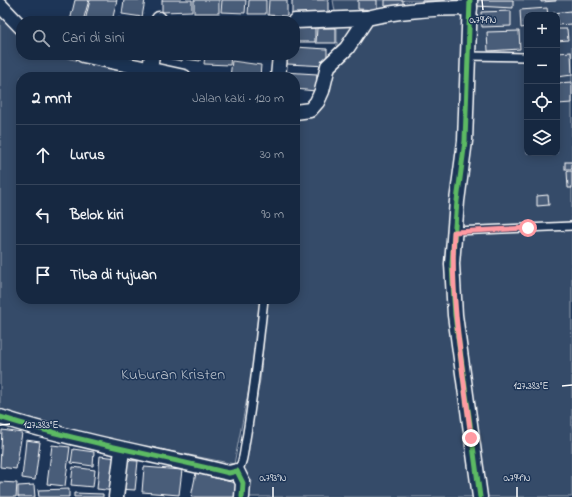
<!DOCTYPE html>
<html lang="id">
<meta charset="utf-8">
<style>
body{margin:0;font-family:"Indie Flower",sans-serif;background:#1f3048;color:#f1f3f6}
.controls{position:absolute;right:12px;top:12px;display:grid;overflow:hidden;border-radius:8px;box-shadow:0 2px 10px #0003}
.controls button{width:36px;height:36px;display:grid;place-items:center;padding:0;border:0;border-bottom:1px solid #35445a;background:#162841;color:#f1f3f6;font:20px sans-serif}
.stop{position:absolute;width:12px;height:12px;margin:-9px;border:3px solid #ff9aa2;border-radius:50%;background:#fff}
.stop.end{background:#ff9aa2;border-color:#fff;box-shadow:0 1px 4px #0008}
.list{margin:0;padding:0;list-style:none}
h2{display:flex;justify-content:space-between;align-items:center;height:52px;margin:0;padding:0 16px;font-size:17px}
h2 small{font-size:13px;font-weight:400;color:#9ea6b1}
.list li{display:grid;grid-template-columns:26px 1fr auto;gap:12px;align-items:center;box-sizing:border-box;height:60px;padding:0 16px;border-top:1px solid #35445a}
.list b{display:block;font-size:15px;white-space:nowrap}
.list em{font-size:13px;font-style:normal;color:#9ea6b1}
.icon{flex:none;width:22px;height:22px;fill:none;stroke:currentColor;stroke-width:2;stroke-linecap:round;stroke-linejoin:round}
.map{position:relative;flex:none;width:572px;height:497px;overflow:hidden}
.search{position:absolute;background:#162841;box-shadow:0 2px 10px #0003;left:16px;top:16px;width:284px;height:44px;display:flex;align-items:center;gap:10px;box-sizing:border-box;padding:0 14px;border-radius:16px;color:#9ea6b1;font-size:15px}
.panel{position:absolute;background:#162841;box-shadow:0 2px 10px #0003;left:16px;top:72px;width:284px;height:232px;border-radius:16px}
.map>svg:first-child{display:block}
</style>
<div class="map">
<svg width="572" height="497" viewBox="0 0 572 497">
<rect width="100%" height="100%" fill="#1d3557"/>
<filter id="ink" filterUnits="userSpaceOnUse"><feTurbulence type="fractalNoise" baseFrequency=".025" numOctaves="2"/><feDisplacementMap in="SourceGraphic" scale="8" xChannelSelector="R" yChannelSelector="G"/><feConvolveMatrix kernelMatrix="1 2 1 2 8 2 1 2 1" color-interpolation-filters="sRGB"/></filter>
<g filter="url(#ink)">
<g fill="#364b69" stroke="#9aa5b4" fill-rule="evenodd">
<path d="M333,0H572V497H248L252,481L243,472L260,380L267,299H295V116L310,114L337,51V23ZM527,15H557V153H527Z"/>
<path d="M0,12L21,36V55H60L70,59L157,77H21V299H260L251,378L234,464C155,448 76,434 0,409Z"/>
</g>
<g fill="#4a5d79" stroke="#fff">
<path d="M75,0H89L83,21H70Z"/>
<path d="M90,0H117L112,21H85Z"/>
<path d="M124,0H145L142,17L122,14Z"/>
<path d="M162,0H192V11L162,12Z"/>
<rect x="194" y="0" width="25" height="13"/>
<path d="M222,0H246L245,13L221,12Z"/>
<path d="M249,0H266V14H248Z"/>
<path d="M269,0H287V16L268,15Z"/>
<path d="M292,0H328V15L292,14Z"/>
<path d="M358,0H377V10L358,9Z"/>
<path d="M385,0H403V6L385,7Z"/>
<path d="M422,0H461V1L422,4Z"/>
<path d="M476,0H513V8L476,6Z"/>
<path d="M541,0H556V1L541,2Z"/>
<path d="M547,8L548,15H527V27L521,28L520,10Z"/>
<path d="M511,11V26L482,27L481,12Z"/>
<path d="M571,11L572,24L557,25V15H553V13Z"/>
<path d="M118,18L138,21H117Z"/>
<rect x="295" y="28" width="20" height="14"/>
<path d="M317,28H336V43H316Z"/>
<path d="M557,29H567L568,40L557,41Z"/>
<path d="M519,31L520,49L488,51L487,32Z"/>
<path d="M295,47L327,49V66L287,64V55H295Z"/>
<path d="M571,52L572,75L557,77V53Z"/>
<path d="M157,55H183L182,61L157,56Z"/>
<path d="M186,55H201L200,61L186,59Z"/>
<path d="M205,55H231L230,65L204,64Z"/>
<path d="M233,55H262V57Z"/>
<path d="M232,61L261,65L260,77H230Z"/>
<path d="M284,72L317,74L316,91L295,89V77H284Z"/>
<path d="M572,82V103L557,104V83Z"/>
<rect x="565" y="162" width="7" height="7"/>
<path d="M567,171H572V188H568Z"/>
<path d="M548,195L549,205L537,206V196Z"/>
<path d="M2,430L22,433L16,469L0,467Z"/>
<path d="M26,440L40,442L35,480L22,478Z"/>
<path d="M52,445L70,447L65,486L47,484Z"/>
<path d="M73,449L94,452L93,466L71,463Z"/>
<path d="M100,456L118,458L115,491L97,489Z"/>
<path d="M122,460L138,461L135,490L119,489Z"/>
<path d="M73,467L95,470L93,487L71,485Z"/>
<path d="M144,467L182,470L179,495L142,492Z"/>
<path d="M196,473L239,484L237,497H191Z"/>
<path d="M0,482L17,483L16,497H0Z"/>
<path d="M34,485L35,497H18V486Z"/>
<path d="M69,489V497H39L38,490Z"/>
<path d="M74,493L103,494V497H74Z"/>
</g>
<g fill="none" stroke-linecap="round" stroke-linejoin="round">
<g stroke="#fff" stroke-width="10">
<g id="lane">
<path d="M469,56L524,57"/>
<path d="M454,231L572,226"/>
<path d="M237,471C244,464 244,448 246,439C254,392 259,346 264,299"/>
</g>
</g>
<g stroke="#fff" stroke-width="17">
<g id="street">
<path d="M470,0L465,141L457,201L452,264L455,315L480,497"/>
<path d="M0,5L21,27"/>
<path d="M159,21V19"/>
<path d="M295,21L367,18"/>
<path d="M83,55L184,77"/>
<path d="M150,69L152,55"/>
<path d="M278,77L280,55"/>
<path d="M295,112L310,110L317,102L322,91L328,66L347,48L367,18C401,10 436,8 470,8"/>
<path d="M0,417C75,441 152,454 229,473L237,471L243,483L242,497"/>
<path d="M116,497L122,450"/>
</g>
</g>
<use href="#lane" stroke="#1d3557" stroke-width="7"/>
<use href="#street" stroke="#1d3557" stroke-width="14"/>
<g stroke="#1d3557" stroke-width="8">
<g id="cycleway">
<path d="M470,0L465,141L457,201L452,264L455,315L480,497"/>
<path d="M0,417C75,441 152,454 229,473L237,471L243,483L242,497"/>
</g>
</g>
<use href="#cycleway" stroke="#5cba63" stroke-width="5"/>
</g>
</g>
<g fill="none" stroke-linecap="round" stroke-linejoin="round" filter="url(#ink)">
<path stroke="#ff9aa2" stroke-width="5" d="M471,438C463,369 450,301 454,232L528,228"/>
</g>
<path fill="none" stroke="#fff" stroke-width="1.5" d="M482,0L483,10M562,386L572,385M0,425L10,424M273,487V497M517,487V497"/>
<g text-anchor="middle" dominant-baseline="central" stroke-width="3" stroke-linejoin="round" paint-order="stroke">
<g font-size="16" fill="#b9c0ca" stroke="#1d3557">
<text x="173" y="375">Kuburan Kristen</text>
</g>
</g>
<g font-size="10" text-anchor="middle" fill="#fff" stroke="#1d3557" stroke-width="3" stroke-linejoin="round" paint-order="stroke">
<text x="483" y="23">0.794°N</text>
<text x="531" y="389">127.383°E</text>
<text x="41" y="428">127.383°E</text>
<text x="273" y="481">0.793°N</text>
<text x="517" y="481">0.794°N</text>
</g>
</svg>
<div class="controls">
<button>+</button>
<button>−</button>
<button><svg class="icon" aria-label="locate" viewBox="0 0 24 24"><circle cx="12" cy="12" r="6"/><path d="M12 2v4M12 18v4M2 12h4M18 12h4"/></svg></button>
<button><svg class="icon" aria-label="layers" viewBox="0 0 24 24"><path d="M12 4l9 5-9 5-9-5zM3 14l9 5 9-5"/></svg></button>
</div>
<div class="stop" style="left:528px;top:228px"></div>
<div class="stop end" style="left:471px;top:438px"></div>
<div class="search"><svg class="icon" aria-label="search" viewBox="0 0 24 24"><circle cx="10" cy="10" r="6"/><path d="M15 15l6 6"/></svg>Cari di sini</div>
<section class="panel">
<h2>2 mnt<small>Jalan kaki · 120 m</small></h2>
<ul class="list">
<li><svg class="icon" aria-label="ahead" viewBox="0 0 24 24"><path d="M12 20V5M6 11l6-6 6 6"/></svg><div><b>Lurus</b></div><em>30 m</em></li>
<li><svg class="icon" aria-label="left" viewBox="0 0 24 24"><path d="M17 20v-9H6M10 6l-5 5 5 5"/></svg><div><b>Belok kiri</b></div><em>90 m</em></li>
<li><svg class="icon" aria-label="arrive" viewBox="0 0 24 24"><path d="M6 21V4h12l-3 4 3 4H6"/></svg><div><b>Tiba di tujuan</b></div></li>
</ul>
</section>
</div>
